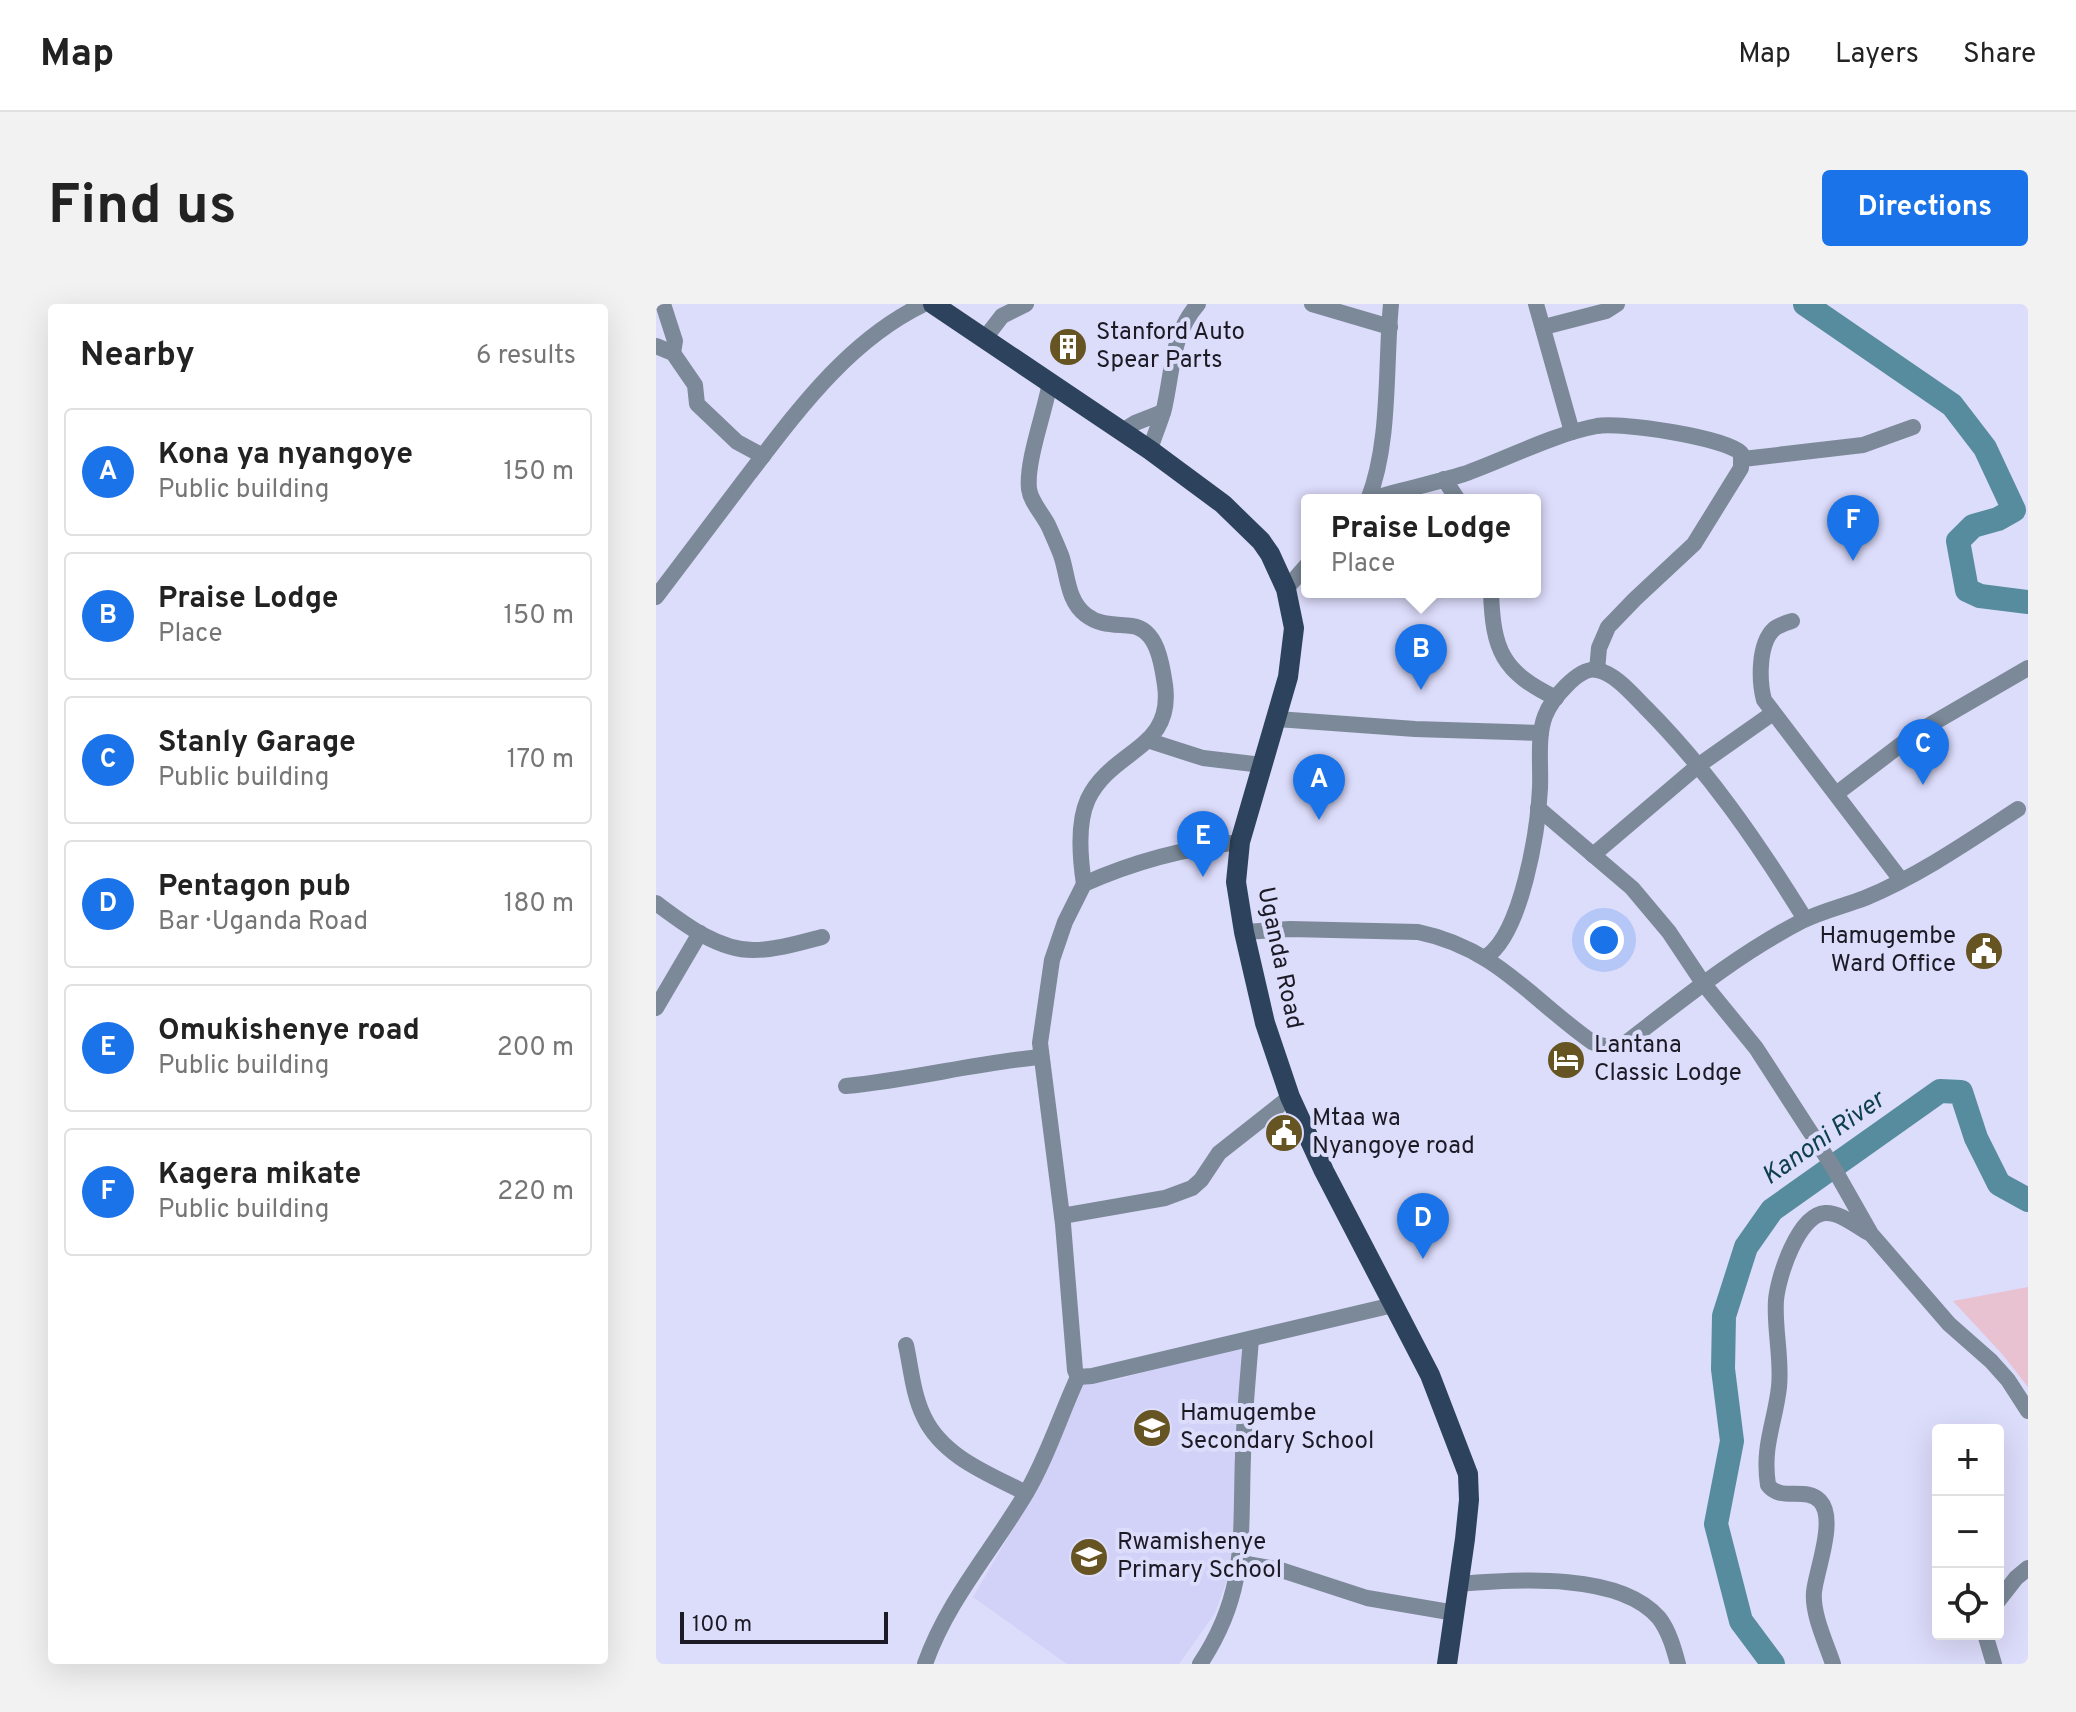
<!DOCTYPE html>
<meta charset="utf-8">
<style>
body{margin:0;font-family:Overpass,sans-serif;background:#f2f2f2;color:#222}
.controls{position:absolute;right:24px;bottom:24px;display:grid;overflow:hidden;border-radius:8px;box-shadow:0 8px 32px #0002}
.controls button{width:72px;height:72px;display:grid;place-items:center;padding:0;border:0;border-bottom:2px solid #e0e0e0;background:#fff;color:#222;font:40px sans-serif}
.scale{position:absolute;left:24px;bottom:20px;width:208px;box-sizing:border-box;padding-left:8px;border:4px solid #1b1a25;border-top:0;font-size:22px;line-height:28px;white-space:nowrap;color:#1b1a25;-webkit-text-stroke:6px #dcdcfb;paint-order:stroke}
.you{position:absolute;left:948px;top:636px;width:28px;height:28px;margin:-20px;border:6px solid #fff;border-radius:50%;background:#1a73e8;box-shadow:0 0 0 12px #1a73e833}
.badge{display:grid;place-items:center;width:52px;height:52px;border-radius:50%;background:#1a73e8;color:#fff;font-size:26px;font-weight:700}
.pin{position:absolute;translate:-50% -66px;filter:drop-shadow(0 2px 4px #0008)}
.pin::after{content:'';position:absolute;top:42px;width:28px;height:24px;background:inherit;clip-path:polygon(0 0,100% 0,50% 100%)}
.popup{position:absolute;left:645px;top:190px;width:240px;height:104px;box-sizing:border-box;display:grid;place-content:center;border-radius:8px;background:#fff;filter:drop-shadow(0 2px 6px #0005);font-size:26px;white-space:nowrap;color:#767676}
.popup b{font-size:30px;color:#222}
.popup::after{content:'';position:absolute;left:50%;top:100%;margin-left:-16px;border:16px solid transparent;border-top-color:#fff}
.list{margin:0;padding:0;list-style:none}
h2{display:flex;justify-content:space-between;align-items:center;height:104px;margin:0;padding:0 32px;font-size:34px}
h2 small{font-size:26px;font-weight:400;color:#767676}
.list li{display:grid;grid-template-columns:52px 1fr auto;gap:24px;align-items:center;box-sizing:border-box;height:128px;margin:0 16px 16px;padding:0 16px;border:2px solid #e0e0e0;border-radius:8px}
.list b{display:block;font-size:30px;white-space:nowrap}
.list p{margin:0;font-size:26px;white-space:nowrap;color:#767676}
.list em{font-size:26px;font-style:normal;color:#767676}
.icon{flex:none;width:44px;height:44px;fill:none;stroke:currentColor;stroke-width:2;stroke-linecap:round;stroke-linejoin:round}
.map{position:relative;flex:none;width:1372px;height:1360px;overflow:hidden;border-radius:8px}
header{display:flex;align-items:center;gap:48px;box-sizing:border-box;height:112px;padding:0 40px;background:#fff;border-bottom:2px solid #e0e0e0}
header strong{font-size:38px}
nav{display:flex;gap:44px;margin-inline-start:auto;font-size:28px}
.intro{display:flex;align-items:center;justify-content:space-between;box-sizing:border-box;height:192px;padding:0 48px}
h1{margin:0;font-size:56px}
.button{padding:20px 36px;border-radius:8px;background:#1a73e8;color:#fff;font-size:28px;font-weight:700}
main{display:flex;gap:48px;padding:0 48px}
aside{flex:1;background:#fff;border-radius:8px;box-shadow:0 8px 32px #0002}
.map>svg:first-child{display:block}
</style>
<header>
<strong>Map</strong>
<nav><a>Map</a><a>Layers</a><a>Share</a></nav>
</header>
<div class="intro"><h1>Find us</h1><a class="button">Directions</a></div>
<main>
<aside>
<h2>Nearby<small>6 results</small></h2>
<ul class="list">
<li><span class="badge">A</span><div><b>Kona ya nyangoye</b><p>Public building</p></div><em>150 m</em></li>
<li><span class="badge">B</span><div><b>Praise Lodge</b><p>Place</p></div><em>150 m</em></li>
<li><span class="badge">C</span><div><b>Stanly Garage</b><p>Public building</p></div><em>170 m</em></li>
<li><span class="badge">D</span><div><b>Pentagon pub</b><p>Bar · Uganda Road</p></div><em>180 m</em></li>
<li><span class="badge">E</span><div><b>Omukishenye road</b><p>Public building</p></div><em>200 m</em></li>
<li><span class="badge">F</span><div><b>Kagera mikate</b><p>Public building</p></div><em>220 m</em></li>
</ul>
</aside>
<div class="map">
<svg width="1372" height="1360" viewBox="0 0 1372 1360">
<rect width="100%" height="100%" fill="#dcdcfb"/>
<path fill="#d2d1f7" d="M588,1041L583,1243L559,1309L523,1360H411L317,1293L388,1172L428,1080L459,1076Z"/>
<path fill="#e8c2d1" d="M1372,983V1083L1347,1051L1297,997Z"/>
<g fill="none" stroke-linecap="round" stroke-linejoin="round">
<g stroke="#578c9e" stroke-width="24">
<path d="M1149,0L1296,101L1329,144L1358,206L1342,215L1317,222L1302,237L1311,286L1324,292L1372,298"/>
<path d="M1117,1360L1085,1317L1060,1220L1076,1137L1067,1065L1068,1012L1090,943L1116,906L1284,787L1305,788L1320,834L1343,880L1372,896"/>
</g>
<g stroke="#7c8998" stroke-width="16">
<path d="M7,0L19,37L17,49"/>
<path d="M656,0L734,23"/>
<path d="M880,0L916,128"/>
<path d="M888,23L950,7L961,0"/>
<path d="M329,34L346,12L370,0"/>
<path d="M0,42L17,49L39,81L41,100L81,138L107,152"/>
<path d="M394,78C389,108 370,157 373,185C375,199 387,210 393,223C397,232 401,241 405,251C412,271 411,297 430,311C444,322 459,320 476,322C501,325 506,360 509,381C518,446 456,445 432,495C421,519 424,554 428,580"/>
<path d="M466,127L479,119L507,108"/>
<path d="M494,146C498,132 504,119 508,105C517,66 515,31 542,0"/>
<path d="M1087,155L1207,141L1257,123"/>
<path d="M788,175L802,196"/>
<path d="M712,196C744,186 776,180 808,170C850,155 898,130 941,122C966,118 1067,133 1085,149V164L1038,240L979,295L952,323L943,344L941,366"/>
<path d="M712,196C735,138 729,62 735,0"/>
<path d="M630,285L651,261"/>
<path d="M835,288C837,346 846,368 900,394"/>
<path d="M0,293C31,252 62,211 93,170C142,106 193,36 268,0"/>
<path d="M1136,317C1130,319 1123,321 1118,325C1102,340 1103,377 1108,396L1245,576"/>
<path d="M621,415L759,425L885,429"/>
<path d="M494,437L547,454L606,461"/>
<path d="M1180,490L1260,429L1372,364"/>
<path d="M882,504L976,584L1013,628L1047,679L1100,744L1177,863L1215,930L1293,1020L1335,1057L1352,1076L1372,1107"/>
<path d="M584,538C529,544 479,557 428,580L409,618L396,656L384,739L407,920L419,1066L422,1073L436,1072L737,1001"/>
<path d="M937,551L1043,461L1117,409"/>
<path d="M0,599C27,619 61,646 97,646C120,646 143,639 166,633"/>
<path d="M588,628L634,625L762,628C840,644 875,695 936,738C949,744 957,743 971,738C1027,695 1082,650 1146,617C1166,607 1188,602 1209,594C1264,571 1313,537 1362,505"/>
<path d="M830,653C866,629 882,526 884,484C885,461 881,433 889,412C895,396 923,362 941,366C960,370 976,390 989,403C1052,466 1102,539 1149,615"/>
<path d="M0,704L44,629"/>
<path d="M190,782C255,776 319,759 384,753"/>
<path d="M406,912L509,894L536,884L545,876L563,849L634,793"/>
<path d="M250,1041C255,1064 257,1091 268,1113C287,1153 333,1170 370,1189"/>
<path d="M585,1259L625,1266L711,1294L799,1309"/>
<path d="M801,1280C858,1276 963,1267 1003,1314C1013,1327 1018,1345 1022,1360"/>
<path d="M1342,1297L1360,1274L1372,1264"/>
<path d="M1329,1330L1338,1360"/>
<path d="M269,1360C291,1297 335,1248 369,1191C391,1154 404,1112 422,1073"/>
<path d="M544,1360C592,1288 584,1234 587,1152C588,1113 592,1074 595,1035"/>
<path d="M1177,1360C1170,1339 1156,1310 1158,1288C1160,1267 1181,1215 1164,1197C1150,1182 1124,1198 1112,1181C1106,1142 1119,1119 1123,1083C1126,1054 1118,1025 1120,996C1122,973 1142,911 1169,909C1184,908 1200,922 1213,929"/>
</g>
<path stroke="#2d435d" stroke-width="20" d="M277,0L494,146L567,200L605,237L614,250L630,285L638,324L632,373L584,538L580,578L588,628L609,719L634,793L668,867L774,1071L812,1170L813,1196L809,1235L791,1360"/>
</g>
<defs>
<g id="building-disc" transform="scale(2)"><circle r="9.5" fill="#652" stroke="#dcdcfb"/><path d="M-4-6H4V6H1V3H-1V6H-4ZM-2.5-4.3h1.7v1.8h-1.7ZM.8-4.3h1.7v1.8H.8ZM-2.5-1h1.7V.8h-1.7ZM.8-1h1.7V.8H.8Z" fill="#fff"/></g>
<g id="civic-disc" transform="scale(2)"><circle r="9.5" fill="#652" stroke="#dcdcfb"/><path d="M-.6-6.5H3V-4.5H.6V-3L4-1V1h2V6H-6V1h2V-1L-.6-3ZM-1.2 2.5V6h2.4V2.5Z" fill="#fff"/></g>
<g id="hotel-disc" transform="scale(2)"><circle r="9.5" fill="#652" stroke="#dcdcfb"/><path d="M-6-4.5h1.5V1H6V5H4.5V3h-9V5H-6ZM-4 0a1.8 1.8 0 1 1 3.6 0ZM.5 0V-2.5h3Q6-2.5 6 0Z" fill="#fff"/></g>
<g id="school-disc" transform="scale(2)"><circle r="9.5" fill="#652" stroke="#dcdcfb"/><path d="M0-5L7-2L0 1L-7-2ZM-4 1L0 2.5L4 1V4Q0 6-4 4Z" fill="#fff"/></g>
</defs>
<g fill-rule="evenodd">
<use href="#building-disc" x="412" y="43"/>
<use href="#civic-disc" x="1328" y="647"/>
<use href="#hotel-disc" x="910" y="756"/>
<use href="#civic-disc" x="628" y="829"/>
<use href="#school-disc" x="496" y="1124"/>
<use href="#school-disc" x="433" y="1253"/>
</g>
<g text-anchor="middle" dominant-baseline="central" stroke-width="8" stroke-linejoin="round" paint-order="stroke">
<g font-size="24" fill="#1b1a25" stroke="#dcdcfb" text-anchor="start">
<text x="440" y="29">Stanford Auto<tspan x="440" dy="28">Spear Parts</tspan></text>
<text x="1300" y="633" text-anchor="end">Hamugembe<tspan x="1300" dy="28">Ward Office</tspan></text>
<text x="938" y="742">Lantana<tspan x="938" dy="28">Classic Lodge</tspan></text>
<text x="656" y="815">Mtaa wa<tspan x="656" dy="28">Nyangoye road</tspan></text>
<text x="524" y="1110">Hamugembe<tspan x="524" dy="28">Secondary School</tspan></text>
<text x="461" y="1239">Rwamishenye<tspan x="461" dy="28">Primary School</tspan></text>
</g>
<g font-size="24" fill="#1b1a25" stroke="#dcdcfb">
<text transform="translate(623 654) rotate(78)">Uganda Road</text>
</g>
<g font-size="26" font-style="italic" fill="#0d3f4c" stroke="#dcdcfb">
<text transform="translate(1168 835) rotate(-35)">Kanoni River</text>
</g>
</g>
</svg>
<div class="controls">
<button>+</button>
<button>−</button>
<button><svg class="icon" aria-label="locate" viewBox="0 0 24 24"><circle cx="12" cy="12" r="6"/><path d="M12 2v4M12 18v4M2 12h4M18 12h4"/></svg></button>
</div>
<div class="scale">100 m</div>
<div class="you"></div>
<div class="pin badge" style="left:663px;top:516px">A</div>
<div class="pin badge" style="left:765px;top:386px">B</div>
<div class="popup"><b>Praise Lodge</b>Place</div>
<div class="pin badge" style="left:1267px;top:481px">C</div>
<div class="pin badge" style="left:767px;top:955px">D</div>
<div class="pin badge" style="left:547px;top:573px">E</div>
<div class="pin badge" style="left:1197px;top:257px">F</div>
</div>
</main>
